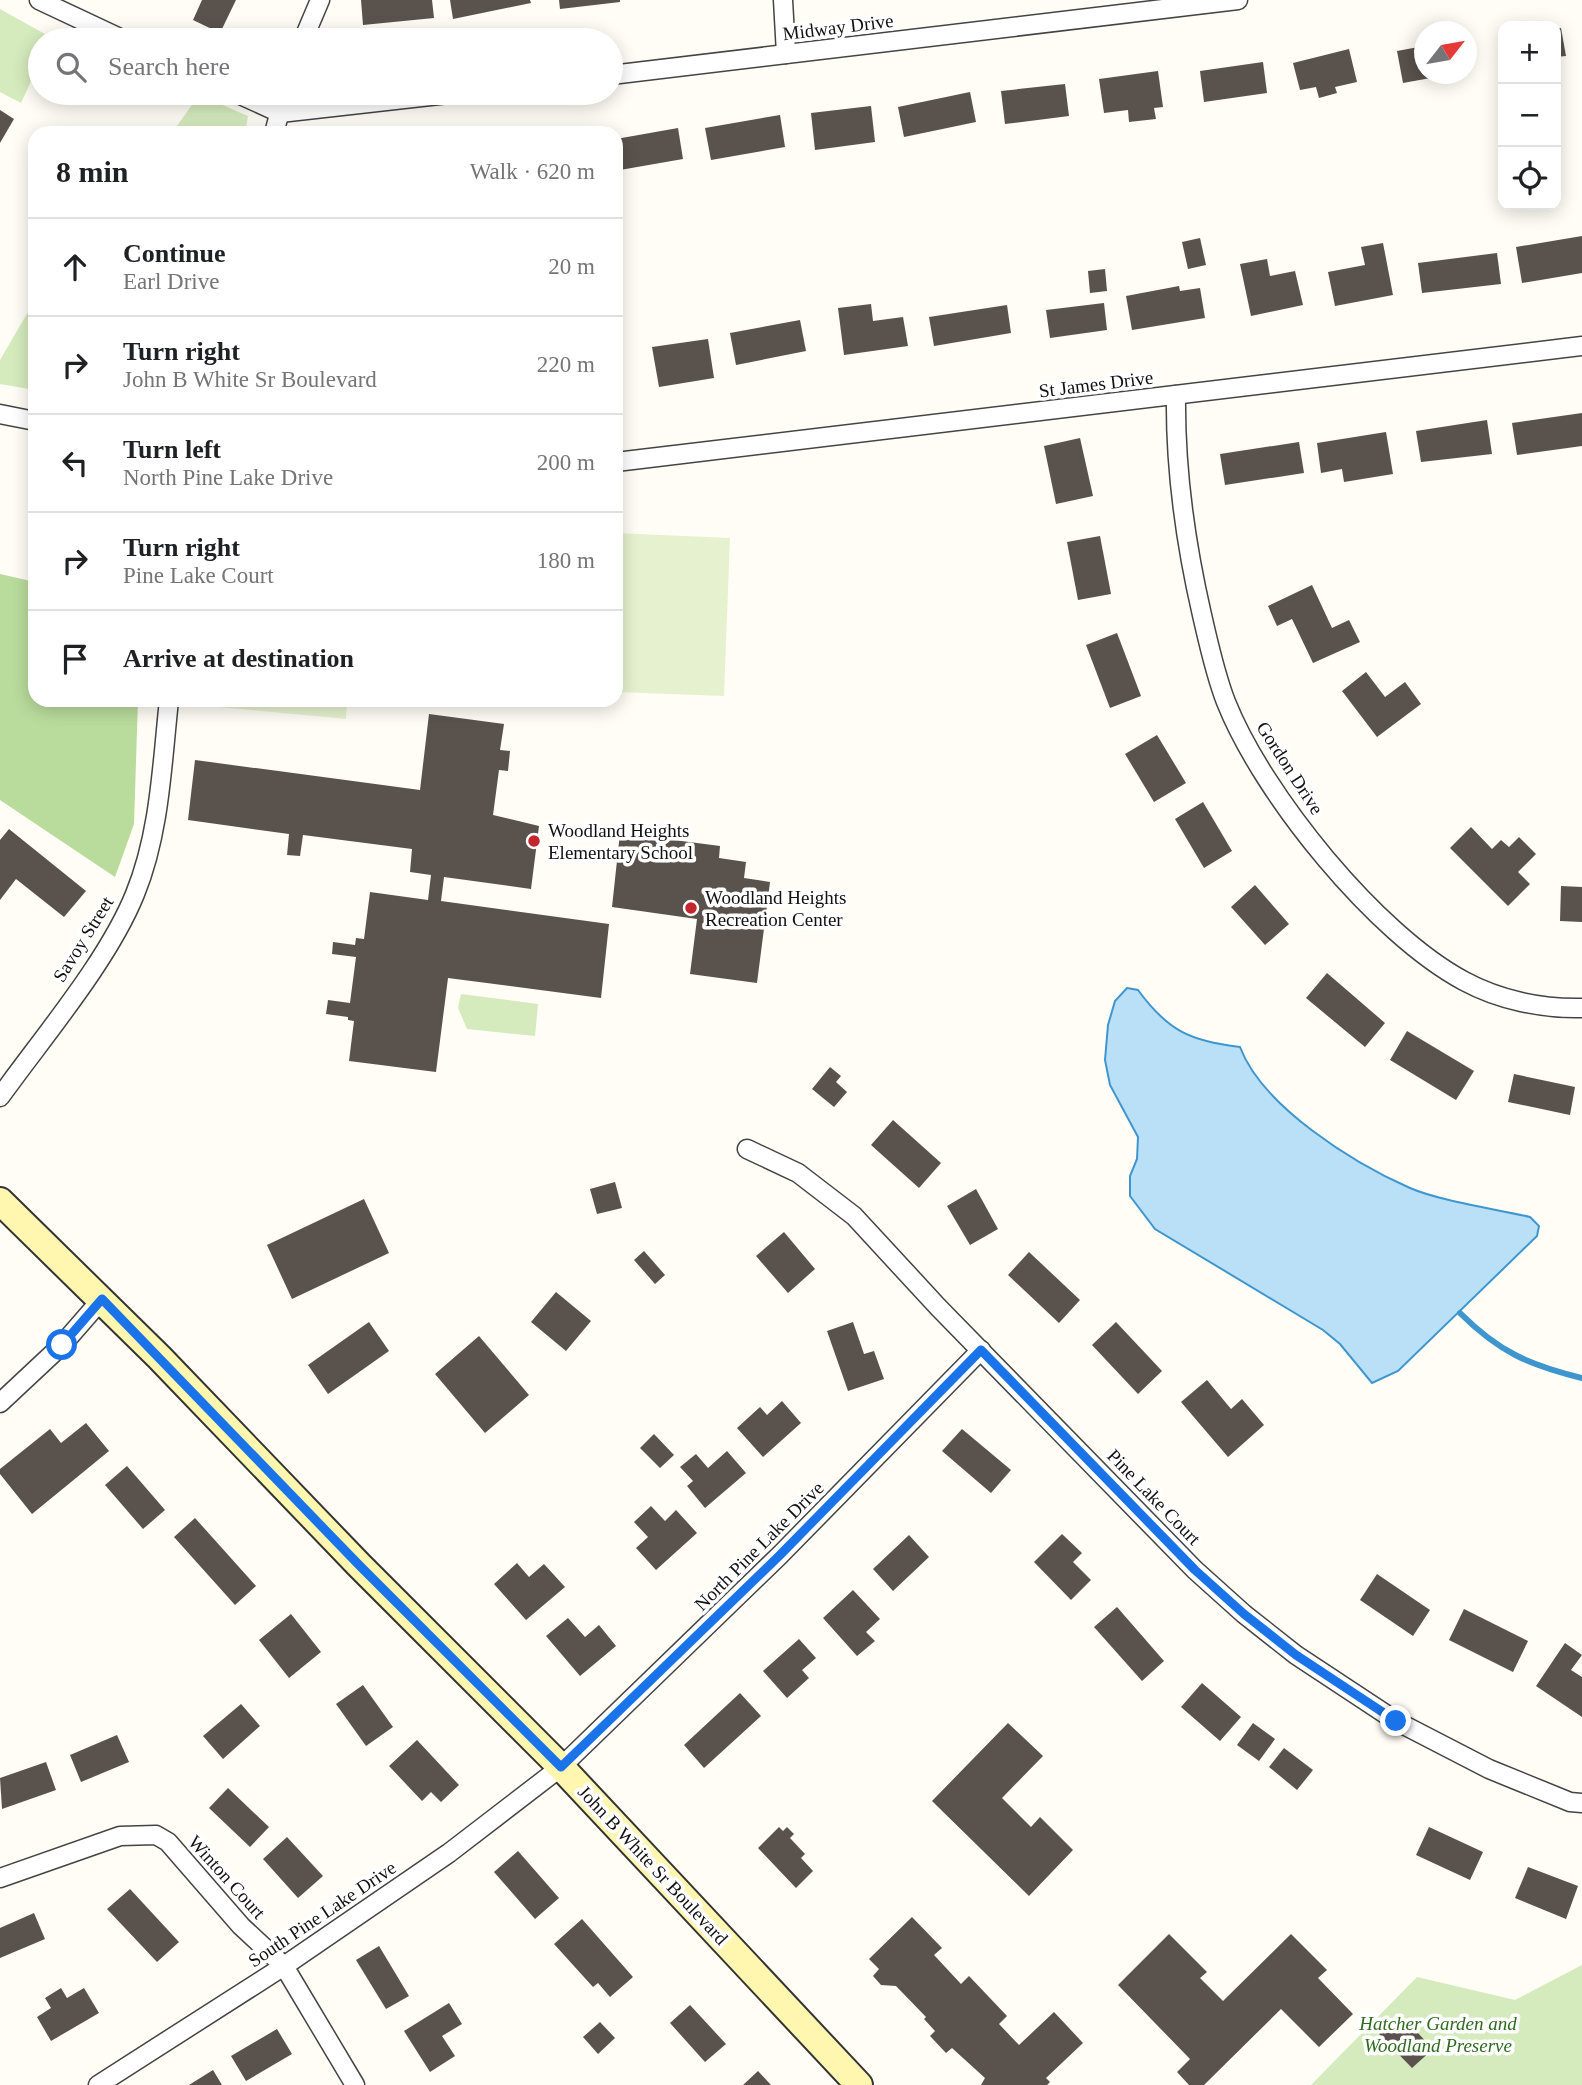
<!DOCTYPE html>
<meta charset="utf-8">
<style>
body{margin:0;font-family:"Times New Roman",serif;background:#f2f2f2;color:#202124}
.controls{position:absolute;right:21px;top:21px;display:grid;overflow:hidden;border-radius:14px;box-shadow:0 4px 18px #0003}
.controls button{width:63px;height:63px;display:grid;place-items:center;padding:0;border:0;border-bottom:2px solid #e0e0e0;background:#fff;color:#202124;font:35px sans-serif}
.compass{position:absolute;left:1414px;top:21px;width:63px;height:63px;border-radius:50%;background:#fff;box-shadow:0 4px 18px #0003;rotate:59deg}
.stop{position:absolute;width:21px;height:21px;margin:-16px;border:5px solid #1a73e8;border-radius:50%;background:#fff}
.stop.end{background:#1a73e8;border-color:#fff;box-shadow:0 2px 7px #0008}
.list{margin:0;padding:0;list-style:none}
h2{display:flex;justify-content:space-between;align-items:center;height:91px;margin:0;padding:0 28px;font-size:30px}
h2 small{font-size:23px;font-weight:400;color:#757577}
.list li{display:grid;grid-template-columns:46px 1fr auto;gap:21px;align-items:center;box-sizing:border-box;height:98px;padding:0 28px;border-top:2px solid #e0e0e0}
.list b{display:block;font-size:26px;white-space:nowrap}
.list p{margin:0;font-size:23px;white-space:nowrap;color:#757577}
.list em{font-size:23px;font-style:normal;color:#757577}
.icon{flex:none;width:38px;height:38px;fill:none;stroke:currentColor;stroke-width:2;stroke-linecap:round;stroke-linejoin:round}
.map{position:relative;flex:none;width:1582px;height:2085px;overflow:hidden}
.search{position:absolute;background:#fff;box-shadow:0 4px 18px #0003;left:28px;top:28px;width:595px;height:77px;display:flex;align-items:center;gap:18px;box-sizing:border-box;padding:0 24px;border-radius:38px;color:#757577;font-size:26px}
.panel{position:absolute;background:#fff;box-shadow:0 4px 18px #0003;left:28px;top:126px;width:595px;height:581px;border-radius:21px}
.map>svg:first-child{display:block}
</style>
<div class="map">
<svg width="1582" height="2085" viewBox="0 0 1582 2085">
<rect width="100%" height="100%" fill="#fffdf5"/>
<g fill="#d5ebbd">
<path d="M0,9L52,38L40,40V62L21,103L0,92Z"/>
<path d="M199,95L248,116L245,133H172Z"/>
<path d="M35,300V390L0,384V360Z"/>
<path d="M461,994L538,1004L535,1036L467,1029L458,1008Z"/>
<path d="M1582,1965V2085H1311L1417,1977L1515,2000Z"/>
</g>
<path fill="#b9dc9c" d="M0,574L35,582V700H138L134,824L115,877L0,800Z"/>
<g fill="#e6f2cf">
<path d="M616,533L730,538L724,696L616,692Z"/>
<path d="M221,700H347L346,719L220,707Z"/>
</g>
<path fill="#b9e0f7" stroke="#3f96cf" stroke-width="2" d="M1127,988L1138,990C1168,1031 1190,1041 1240,1047C1262,1106 1353,1163 1410,1188C1440,1201 1496,1209 1530,1217L1539,1226L1537,1236L1398,1371L1372,1383L1340,1344L1323,1330L1155,1229L1130,1196V1176L1137,1159L1138,1137L1110,1085L1105,1060L1108,1025L1115,1001Z"/>
<g fill="none" stroke-linecap="round" stroke-linejoin="round">
<path stroke="#3f96cf" stroke-width="6" d="M1460,1313C1499,1352 1529,1365 1582,1378"/>
</g>
<g fill="#5a524d">
<path d="M202,0H236L220,33L193,20Z"/>
<path d="M361,0H432L434,18L363,25Z"/>
<path d="M450,0H530L531,3L453,19Z"/>
<path d="M559,0H620V2L560,9Z"/>
<path d="M1561,28L1566,56L1556,57V29Z"/>
<path d="M1424,46V74L1447,75L1403,83L1397,51Z"/>
<path d="M1349,49L1357,82L1335,87L1337,93L1319,98L1316,87L1300,90L1293,63Z"/>
<path d="M1263,62L1267,93L1204,102L1200,71Z"/>
<path d="M1158,71L1163,107L1154,108L1156,119L1129,122L1128,110L1104,113L1099,79Z"/>
<path d="M1065,84L1069,116L1005,124L1001,91Z"/>
<path d="M970,92L976,122L904,137L898,107Z"/>
<path d="M41,93H68L64,102Z"/>
<path d="M871,106L875,142L815,150L811,113Z"/>
<path d="M0,110L14,119L0,143Z"/>
<path d="M780,115L785,147L711,160L705,128Z"/>
<path d="M678,128L683,159L620,170L616,139Z"/>
<path d="M1582,236V273L1522,283L1516,247Z"/>
<path d="M1200,238L1206,265L1188,269L1182,242Z"/>
<path d="M1383,243L1393,295L1335,306L1328,272L1365,265L1361,247Z"/>
<path d="M1497,253L1501,284L1422,293L1418,263Z"/>
<path d="M1267,259L1270,276L1295,271L1303,305L1251,316L1240,264Z"/>
<path d="M1105,269L1107,291L1090,293L1088,271Z"/>
<path d="M1179,286L1180,291L1200,288L1205,318L1132,330L1126,296Z"/>
<path d="M1104,303L1107,330L1050,338L1046,310Z"/>
<path d="M871,304L873,321L903,317L908,346L844,355L838,308Z"/>
<path d="M1007,305L1011,333L934,346L929,317Z"/>
<path d="M800,320L806,351L736,365L730,333Z"/>
<path d="M708,339L714,378L659,387L652,347Z"/>
<path d="M1582,413V446L1517,455L1512,423Z"/>
<path d="M1487,420L1492,454L1421,462L1416,431Z"/>
<path d="M1386,432L1393,474L1344,482L1342,469L1321,473L1317,443Z"/>
<path d="M1080,438L1093,496L1056,504L1044,446Z"/>
<path d="M1299,442L1304,473L1225,485L1220,454Z"/>
<path d="M1100,536L1111,594L1078,600L1067,542Z"/>
<path d="M1312,585L1332,628L1349,620L1360,642L1313,663L1292,619L1277,626L1268,606Z"/>
<path d="M1117,633L1141,696L1110,708L1086,645Z"/>
<path d="M1366,672L1385,697L1405,682L1421,704L1377,737L1342,691Z"/>
<path d="M429,714L504,724L500,750L510,751L508,771L499,770L493,815L539,826L531,889L444,877L441,901L609,924L601,998L448,978L436,1072L349,1061L354,1021L348,1020V1017L326,1014L328,1000L350,1003L356,957L332,954L333,942L355,945L356,938L364,939L370,892L428,900L431,875L410,872L412,849L303,835L300,856L287,855L289,834L188,820L195,760L420,790Z"/>
<path d="M1157,735L1186,783L1154,802L1125,754Z"/>
<path d="M1203,802L1232,851L1204,868L1175,819Z"/>
<path d="M1471,827L1492,849L1501,840L1509,847L1519,837L1536,854L1518,872L1530,884L1508,906L1450,848Z"/>
<path d="M9,829L86,891L64,917L16,879L0,900V840Z"/>
<path d="M620,833L720,846L719,858L746,862L744,878L770,882L757,983L690,974L697,919L612,907Z"/>
<path d="M1255,885L1289,924L1265,945L1231,907Z"/>
<path d="M1561,886L1582,887V922L1560,921Z"/>
<path d="M1327,973L1385,1023L1365,1047L1306,998Z"/>
<path d="M1407,1031L1474,1071L1456,1100L1390,1060Z"/>
<path d="M830,1067L841,1076L836,1082L847,1092L834,1107L812,1089Z"/>
<path d="M1514,1074L1575,1087L1570,1115L1508,1102Z"/>
<path d="M893,1120L941,1163L919,1188L871,1145Z"/>
<path d="M615,1182L622,1208L597,1214L590,1189Z"/>
<path d="M976,1189L998,1229L970,1245L947,1206Z"/>
<path d="M364,1199L389,1253L292,1299L267,1245Z"/>
<path d="M784,1232L815,1269L788,1293L756,1256Z"/>
<path d="M644,1251L665,1275L655,1284L634,1260Z"/>
<path d="M1029,1252L1080,1300L1059,1323L1008,1275Z"/>
<path d="M556,1292L591,1321L566,1351L531,1322Z"/>
<path d="M369,1322L389,1351L328,1394L308,1365Z"/>
<path d="M853,1322L864,1354L874,1351L884,1379L848,1391L827,1331Z"/>
<path d="M1116,1322L1162,1371L1138,1394L1092,1345Z"/>
<path d="M479,1336L529,1395L485,1433L435,1374Z"/>
<path d="M1207,1380L1231,1409L1242,1399L1264,1425L1228,1457L1181,1402Z"/>
<path d="M782,1401L801,1423L763,1457L737,1428L760,1407L767,1415Z"/>
<path d="M86,1423L109,1451L32,1514L0,1474V1469L50,1429L61,1443Z"/>
<path d="M962,1429L1011,1470L991,1493L942,1451Z"/>
<path d="M654,1434L674,1455L660,1468L640,1448Z"/>
<path d="M727,1451L746,1473L705,1508L687,1486L693,1481L680,1467L696,1454L708,1468Z"/>
<path d="M127,1466L165,1510L143,1529L105,1485Z"/>
<path d="M651,1506L665,1521L676,1510L697,1533L656,1570L636,1548L648,1537L634,1522Z"/>
<path d="M195,1518L256,1586L235,1605L174,1537Z"/>
<path d="M1062,1534L1082,1553L1073,1562L1091,1580L1071,1600L1034,1562Z"/>
<path d="M909,1535L929,1557L893,1591L873,1569Z"/>
<path d="M517,1563L529,1577L544,1564L565,1587L526,1620L494,1584Z"/>
<path d="M1377,1574L1430,1610L1413,1636L1360,1600Z"/>
<path d="M853,1590L880,1619L866,1632L875,1641L857,1656L823,1618Z"/>
<path d="M1117,1607L1164,1661L1142,1681L1094,1627Z"/>
<path d="M1464,1609L1528,1641L1513,1672L1449,1640Z"/>
<path d="M291,1614L321,1652L289,1678L259,1640Z"/>
<path d="M568,1618L585,1637L599,1625L616,1646L580,1676L546,1636Z"/>
<path d="M799,1639L816,1658L802,1670L809,1678L787,1698L763,1671Z"/>
<path d="M1565,1643L1582,1655L1571,1670L1582,1677V1717L1536,1686Z"/>
<path d="M1202,1683L1241,1717L1220,1741L1181,1707Z"/>
<path d="M363,1685L393,1727L366,1746L336,1704Z"/>
<path d="M740,1693L761,1716L704,1768L684,1745Z"/>
<path d="M241,1704L260,1726L223,1759L203,1736Z"/>
<path d="M1008,1723L1043,1756L1002,1798L1031,1827L1040,1817L1073,1850L1029,1896L932,1801Z"/>
<path d="M1253,1723L1275,1739L1259,1761L1237,1745Z"/>
<path d="M117,1735L129,1762L81,1782L70,1755Z"/>
<path d="M417,1740L459,1785L441,1802L431,1792L422,1801L389,1766Z"/>
<path d="M1284,1748L1313,1770L1297,1790L1269,1767Z"/>
<path d="M46,1762L56,1790L2,1809L0,1778Z"/>
<path d="M228,1788L269,1827L250,1847L209,1808Z"/>
<path d="M779,1827L783,1831L787,1827L794,1834L790,1838L805,1854L801,1858L813,1871L796,1888L758,1848Z"/>
<path d="M1429,1827L1483,1852L1470,1880L1416,1855Z"/>
<path d="M287,1837L323,1876L298,1898L263,1859Z"/>
<path d="M518,1851L559,1898L535,1919L494,1872Z"/>
<path d="M1528,1867L1578,1886L1566,1919L1515,1898Z"/>
<path d="M130,1889L179,1942L157,1962L107,1909Z"/>
<path d="M34,1913L45,1939L0,1958V1928Z"/>
<path d="M912,1917L942,1948L934,1955L961,1984L969,1976L1007,2016L999,2024L1019,2045L1054,2012L1083,2043L1046,2078L1050,2082L1047,2085H981L985,2078L952,2048L946,2053L930,2036L935,2031L924,2019L926,2017L896,1986L881,1985L873,1976L879,1969L869,1959Z"/>
<path d="M582,1919L633,1977L610,1997L598,1983L593,1987L554,1944Z"/>
<path d="M1169,1934L1207,1972L1200,1978L1223,2001L1291,1934L1327,1970L1318,1978L1353,2014L1319,2047L1281,2009L1204,2085H1189L1177,2072L1190,2059L1118,1985Z"/>
<path d="M379,1946L409,1996L386,2009L356,1960Z"/>
<path d="M61,1988L67,1998L84,1988L99,2013L51,2041L37,2017L51,2008L45,1998Z"/>
<path d="M449,2003L462,2024L442,2036L455,2056L430,2072L404,2031Z"/>
<path d="M690,2005L726,2044L705,2062L670,2023Z"/>
<path d="M1400,2014L1433,2049L1412,2068L1379,2034Z"/>
<path d="M600,2022L615,2038L598,2054L583,2037Z"/>
<path d="M277,2029L292,2054L246,2081L231,2056Z"/>
<path d="M213,2070L222,2085H189Z"/>
<path d="M758,2071L771,2085H743Z"/>
</g>
<g fill="none" stroke-linecap="round" stroke-linejoin="round">
<g stroke="#444" stroke-width="21">
<g id="street">
<path d="M39,0L124,40"/>
<path d="M783,0L786,54"/>
<path d="M303,40L320,0"/>
<path d="M611,75L1238,0"/>
<path d="M236,93L280,113L457,93"/>
<path d="M274,133L285,93"/>
<path d="M1176,395C1175,471 1185,541 1202,615C1209,645 1215,674 1226,702C1263,795 1376,934 1464,981C1499,1000 1542,1009 1582,1008"/>
<path d="M0,414L35,421"/>
<path d="M616,462L1582,346"/>
<path d="M0,1097C43,1037 108,961 135,894C160,833 162,764 169,700"/>
<path d="M747,1149L798,1173L854,1216L938,1307L1195,1570L1244,1614L1296,1655L1396,1721L1489,1769L1570,1802L1582,1803"/>
<path d="M0,1403L62,1345L102,1299"/>
<path d="M0,1878L120,1836L156,1835L168,1842L241,1926L284,1966L355,2085"/>
<path d="M98,2085L284,1966L449,1853L561,1767L780,1555L981,1350"/>
</g>
</g>
<g stroke="#333" stroke-width="30">
<path id="secondary" d="M0,1201L159,1357L359,1565L561,1767L859,2085"/>
</g>
<use href="#street" stroke="#fff" stroke-width="18"/>
<use href="#secondary" stroke="#fff6b0" stroke-width="26"/>
</g>
<g fill="none" stroke-linecap="round" stroke-linejoin="round">
<path stroke="#1a73e8" stroke-width="9" d="M62,1345L102,1299L359,1565L561,1767L780,1555L981,1350L1195,1570L1244,1614L1296,1655L1396,1721"/>
</g>
<g fill="#c4262e" stroke="#fff" stroke-width="2.5">
<circle cx="534" cy="841" r="7"/>
<circle cx="691" cy="908" r="7"/>
</g>
<g text-anchor="middle" dominant-baseline="central" stroke-width="7" stroke-linejoin="round" paint-order="stroke">
<g font-size="19" fill="#111" stroke="#fff">
<text transform="translate(838 27) rotate(-7)">Midway Drive</text>
<text transform="translate(1096 384) rotate(-7)">St James Drive</text>
<text transform="translate(1290 768) rotate(57)">Gordon Drive</text>
<text transform="translate(83 939) rotate(-58)">Savoy Street</text>
<text transform="translate(1154 1497) rotate(46)">Pine Lake Court</text>
<text transform="translate(759 1546) rotate(-45)">North Pine Lake Drive</text>
<text transform="translate(653 1865) rotate(47)">John B White Sr Boulevard</text>
<text transform="translate(227 1877) rotate(48)">Winton Court</text>
<text transform="translate(322 1914) rotate(-34)">South Pine Lake Drive</text>
</g>
<g font-size="19" fill="#111" stroke="#fff" text-anchor="start">
<text x="548" y="830">Woodland Heights<tspan x="548" dy="22">Elementary School</tspan></text>
<text x="705" y="897">Woodland Heights<tspan x="705" dy="22">Recreation Center</tspan></text>
</g>
<g font-size="19" font-style="italic" fill="#2f6b1f" stroke="#fff">
<text x="1438" y="2023">Hatcher Garden and<tspan x="1438" dy="22">Woodland Preserve</tspan></text>
</g>
</g>
</svg>
<div class="controls">
<button>+</button>
<button>−</button>
<button><svg class="icon" aria-label="locate" viewBox="0 0 24 24"><circle cx="12" cy="12" r="6"/><path d="M12 2v4M12 18v4M2 12h4M18 12h4"/></svg></button>
</div>
<svg class="compass" viewBox="-18 -18 36 36"><path d="M0-13l5 13h-10z" fill="#e53935"/><path d="M0 13l5-13h-10z" fill="#757577"/></svg>
<div class="stop" style="left:62px;top:1345px"></div>
<div class="stop end" style="left:1396px;top:1721px"></div>
<div class="search"><svg class="icon" aria-label="search" viewBox="0 0 24 24"><circle cx="10" cy="10" r="6"/><path d="M15 15l6 6"/></svg>Search here</div>
<section class="panel">
<h2>8 min<small>Walk · 620 m</small></h2>
<ul class="list">
<li><svg class="icon" aria-label="ahead" viewBox="0 0 24 24"><path d="M12 20V5M6 11l6-6 6 6"/></svg><div><b>Continue</b><p>Earl Drive</p></div><em>20 m</em></li>
<li><svg class="icon" aria-label="right" viewBox="0 0 24 24"><path d="M7 20v-9h11M14 6l5 5-5 5"/></svg><div><b>Turn right</b><p>John B White Sr Boulevard</p></div><em>220 m</em></li>
<li><svg class="icon" aria-label="left" viewBox="0 0 24 24"><path d="M17 20v-9H6M10 6l-5 5 5 5"/></svg><div><b>Turn left</b><p>North Pine Lake Drive</p></div><em>200 m</em></li>
<li><svg class="icon" aria-label="right" viewBox="0 0 24 24"><path d="M7 20v-9h11M14 6l5 5-5 5"/></svg><div><b>Turn right</b><p>Pine Lake Court</p></div><em>180 m</em></li>
<li><svg class="icon" aria-label="arrive" viewBox="0 0 24 24"><path d="M6 21V4h12l-3 4 3 4H6"/></svg><div><b>Arrive at destination</b></div></li>
</ul>
</section>
</div>
